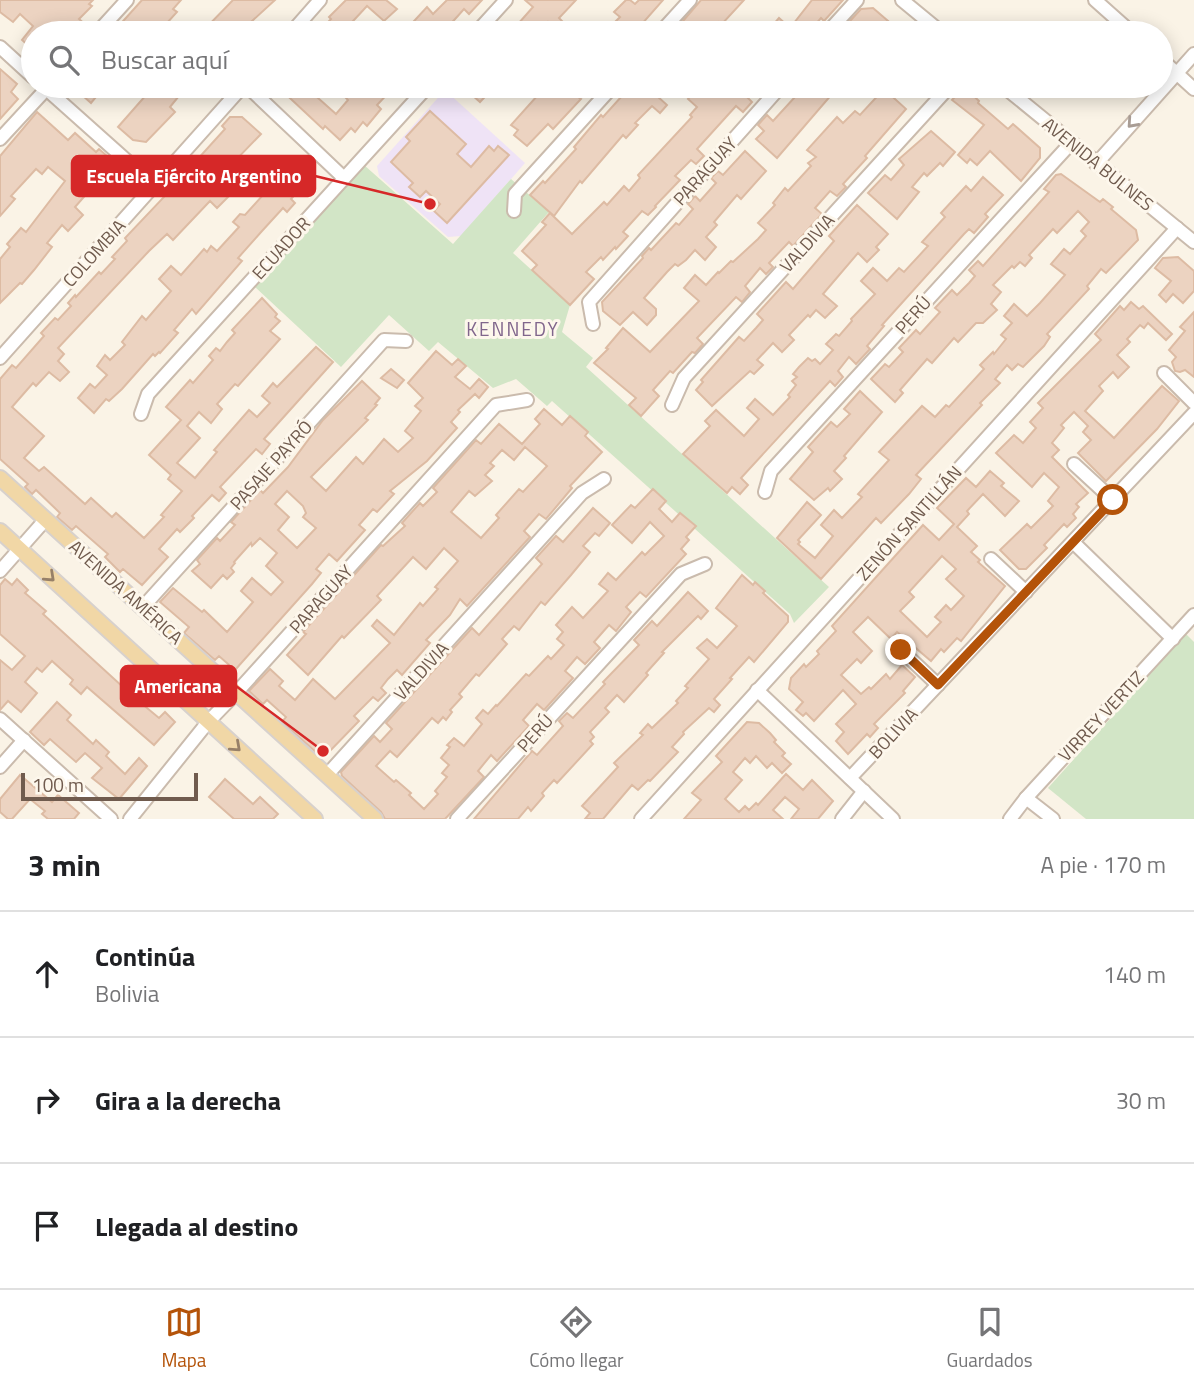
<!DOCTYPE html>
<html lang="es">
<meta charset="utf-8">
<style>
body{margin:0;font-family:"Titillium Web",sans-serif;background:#f6f6f6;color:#202124}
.scale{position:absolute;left:21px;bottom:18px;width:177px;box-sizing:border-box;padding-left:7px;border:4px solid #705b4e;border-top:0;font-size:19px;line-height:24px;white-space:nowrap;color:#705b4e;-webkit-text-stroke:5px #fdf7ec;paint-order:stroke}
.stop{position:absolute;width:21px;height:21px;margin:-16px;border:5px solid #b45309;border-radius:50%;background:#fff}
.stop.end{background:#b45309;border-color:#fff;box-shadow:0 2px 7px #0008}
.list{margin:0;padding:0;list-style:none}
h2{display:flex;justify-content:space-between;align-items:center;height:91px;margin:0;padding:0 28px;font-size:30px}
h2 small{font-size:23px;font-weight:400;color:#757577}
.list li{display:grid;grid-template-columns:46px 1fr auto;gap:21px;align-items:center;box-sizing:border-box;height:126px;padding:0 28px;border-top:2px solid #e0e0e0}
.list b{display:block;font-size:26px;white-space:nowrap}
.list p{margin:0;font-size:23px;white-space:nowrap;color:#757577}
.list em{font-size:23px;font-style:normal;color:#757577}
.icon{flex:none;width:38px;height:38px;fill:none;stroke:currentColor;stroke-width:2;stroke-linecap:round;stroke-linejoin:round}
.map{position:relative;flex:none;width:1194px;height:819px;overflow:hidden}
.search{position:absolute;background:#fff;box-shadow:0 4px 18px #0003;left:21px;right:21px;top:21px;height:77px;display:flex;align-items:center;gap:18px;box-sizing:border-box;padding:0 24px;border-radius:38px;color:#757577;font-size:26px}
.sheet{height:469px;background:#fff}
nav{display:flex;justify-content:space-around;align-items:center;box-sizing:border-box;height:98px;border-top:2px solid #e0e0e0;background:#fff;font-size:19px;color:#757577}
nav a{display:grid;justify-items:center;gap:4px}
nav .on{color:#b45309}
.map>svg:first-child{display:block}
</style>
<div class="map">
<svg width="1194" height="819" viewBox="0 0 1194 819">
<rect width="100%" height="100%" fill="#faf3e6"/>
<path fill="#efe3f6" d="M445,90L525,163L461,236L448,237L379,176L377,166Z"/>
<g fill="#d2e5c6">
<path d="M364,165L453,244L511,179L549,212L513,253L570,305L562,332L593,358L586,367L829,587L794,623L790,614L552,401L547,406L516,379L493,388L438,342L429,351L389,315L341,367L255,287Z"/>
<path d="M1186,634L1194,642V819H1086L1048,788Z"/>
</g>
<g fill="#ecd3c1" stroke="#ddbba3" stroke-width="2" fill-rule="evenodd">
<path d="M0,0H93L89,4L92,6L79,19L87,26L80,33H33V50L22,40L33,26L20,14L13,22L0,12Z"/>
<path d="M142,0H181L173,9L177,12L158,33H120L116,29Z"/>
<path d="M233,0H275L239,33H201Z"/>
<path d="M346,0H386L397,9L384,21L367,6L342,33H318L331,19L329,17Z"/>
<path d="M447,0H482L469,14L464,9L448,27L444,23L434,33H403L427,7L433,14Z"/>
<path d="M525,0H576L559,18L562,21L556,29L548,22L539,33H510L533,7Z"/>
<path d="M626,0H630L635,4L639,0H663L634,33H604L620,17L614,12Z"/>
<path d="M701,0H744L722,24L719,22L709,33H682L677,28Z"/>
<path d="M812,0H843L824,21L821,18L808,33H766L779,18L790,28Z"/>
<path d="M873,8L902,33H839L861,9Z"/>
<path d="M0,69L17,84L11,92L18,99L0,119Z"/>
<path d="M72,86H105L91,103Z"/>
<path d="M154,86H187L170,107L175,112L146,142L133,140L118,127Z"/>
<path d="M277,86H311L321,95L318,98L336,114L348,100L346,98L356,86L363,93L370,86H395L377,105L381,109L367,126L363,122L355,132L351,128L340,140L325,126L323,129Z"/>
<path d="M462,86H495L480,102Z"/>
<path d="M542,86H588L578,97L581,99L553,129L548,124L527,146L514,135L518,130L511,125L538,95L536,93Z"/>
<path d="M624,86H646L667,105L660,113L652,106L635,123L638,125L626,138L623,135L582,183L580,181L554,216L530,195L543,181L545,183L576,149L574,147L601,115L603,117L622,96L619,93Z"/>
<path d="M699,86H756L746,96L752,102L743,112L736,106L697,149L704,156L696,164L691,160L675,176L680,180L655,206L656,207L648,215L642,211L623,232L628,236L616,249L615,247L603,260L601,257L586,272L594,279L570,305L532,270L537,265L522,251L546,225L542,222L550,213L572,234L604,202L607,205L624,186L629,191L640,178L638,175L692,117L690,115L697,107L688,99Z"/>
<path d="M805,86H839L777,158L756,139L764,131L758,125L767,115L773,121Z"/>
<path d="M964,87L979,101L978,103L1008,129L1013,124L1040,148V158L1021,181L990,151L977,165L970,159L967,163L958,155L984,125L952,100Z"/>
<path d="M884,89L906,109L865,156L867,158L843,184L846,187L837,196L830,191L815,208L822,214L793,246L789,242L769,263L773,267L766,274L760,268L745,286L750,292L742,302L736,297L697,338L703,344L695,353L692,352L673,373L670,371L653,390L659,396L641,416L629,405L636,398L594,363L608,349L606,348L623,328L650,352L699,301L684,288L695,275L706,285L718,272L719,273L731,261L733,262L758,239L766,230L758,223L775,205L773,203L785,188L788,191L811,166L808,163L816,157L807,150L837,117L843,123L855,111L860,115Z"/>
<path d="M430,111L466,144L457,154L471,167L489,146L494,151L498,146L509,155L447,223L434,211L440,204L426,191L420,197L409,187L413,183L391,162L410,141L406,137Z"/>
<path d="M37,112L68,140L75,133L96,152L99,149L122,169L123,180L111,194L97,182L75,207L83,215L68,231L62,225L47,243L52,247L34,270L22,284L20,283L0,303V259L10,247L7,244L21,228L26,232L65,181L48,167L42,174L36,169L11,196L15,199L0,216V156Z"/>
<path d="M230,117H242L261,134L231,165L226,161L212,176L231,194L217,208L210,201L173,240L167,234L149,251L58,348L64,354L58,361L69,372L60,381L49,372L36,386L33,383L12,407L44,436L24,458L39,471L44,467L85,504L91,498L112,517L116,513L144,538L164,517L161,515L182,491L168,479L171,475L149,455L181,420L166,407L190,380L193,383L213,360L209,356L216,348L220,351L227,342L235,333L232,330L262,298L277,314L275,317L280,321L270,331L280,339L238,386L235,384L217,404L222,409L211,423L199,412L187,426L200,438L177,463L195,478L217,452L214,450L249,410L257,417L270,403L262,396L273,383L277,387L316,347L333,362L264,439L270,444L262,454L256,449L220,487L226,493L219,501L212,495L192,516L194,518L180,532L177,529L159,549L168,557L142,585L123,569L120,572L105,557L108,554L76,526L72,530L57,517L60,513L36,490L32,494L25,487L28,484L0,459V379L12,365L16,368L44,336L41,333L55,318L58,320L71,306L68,303L75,295L76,297L99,272L101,274L115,259L112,257L127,241L125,238L183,177L179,174L193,159L196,161L225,129L222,126Z"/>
<path d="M931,131L955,152L943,166L940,163L927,176L924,173L912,187L919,192L897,219L868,193L885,175L891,180L904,165L899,159Z"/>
<path d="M745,151L766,171L741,199L737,195L714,222L717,225L706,237L716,247L705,260L695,250L686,260L678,266L675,264L667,272L644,298L656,309V315L647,325L633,312L620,325L603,311L602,302L643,258L642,256L649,248L651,250L676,223L679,225L693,209L688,204L695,196L700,201L716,183L711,178L718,171L723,175Z"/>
<path d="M292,163L309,179L291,199L295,203L287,212L283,208L262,231L238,258L242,261L196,314L192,309L174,330L178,333L160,353L159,352L155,356L153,354L122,389L109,401L106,399L94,413L78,398L90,384L95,388L107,375L97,366L105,355L110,360L125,345L122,342L142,316L146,320L171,291L159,279L171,266L181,275L204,249L207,252L211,246L217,251L239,227L233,222L240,214L245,215Z"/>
<path d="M1061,174L1100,202L1103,199L1113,207L1111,209L1136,230L1138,240L1106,273L1101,269L1087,286L1089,289L1047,334L1050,337L1044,346L1023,367L1018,364L1012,370L1007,365L995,379L1000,383L980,403L982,405L916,475L921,479L909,494L881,523L876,518L821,579L777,538L807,502L821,515L798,540L800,542L798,544L815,558L833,536L821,525L834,510L842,518L862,497L858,494L889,460L879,452L922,406L935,417L946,405L949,407L984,369L980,365L993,352L994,354L1006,339L1001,335L1012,323L1004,316L1014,304L1027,316L1040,303L1065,275L1051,264L1064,249L1070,254L1086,236L1081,231L1089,222L1078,211L1057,233L1053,229L1029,255L1032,258L1025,266L1020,262L1014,268L1012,266L993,285L1001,292L991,304L997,310L983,323H976L958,342L954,338L932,363L927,359L900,390L903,393L895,402L871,379L885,364L889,367L903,352L899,348L916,330L920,334L940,312L935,308L952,290L957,295L969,283L975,276L969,270L978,261L983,266L1049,192L1044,189L1056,175Z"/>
<path d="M983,177L1003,195L985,214L988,217L974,233L969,229L964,234L882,325L884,326L867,346L870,349L856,364L849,357L838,371L843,377L835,386L830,381L741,478L748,485L740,494L732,487L727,493L683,454L710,426L705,421L716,410L744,436L759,419L747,408L755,399L773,415L790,397L788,395L796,385L792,381L797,377L793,374L799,367L808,358L812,361L815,359L820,364L833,350L826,344L836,334L839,336L852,321L851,319L875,294L861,281L873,268L887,281L899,268L904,272L928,246L922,242L945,217L941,213L966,186L971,191Z"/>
<path d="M857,205L888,234L876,247L879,250L867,262L858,253L823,294L837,306L825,318L816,310L810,317L808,315L789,335L794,340L782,352L773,343L757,360L763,365L754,374L750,371L712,406L696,390L703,382L701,380L739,337L744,341L756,328L763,320L757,314L786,282L793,289L834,241L829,236Z"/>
<path d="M1178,257L1194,271V291L1183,303L1173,294L1166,302L1159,295L1171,281L1155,268L1163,258Z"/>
<path d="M1131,302L1139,309L1143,306L1172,334L1166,340L1148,323L1144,328L1140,325L1127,339L1130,342L1117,355L1129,367L1118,378L1113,372L1099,386L1103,391L1085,411L1114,438L1162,386L1179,401L1157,429L1106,481L1078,453L1091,440L1083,432L1088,426L1074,412L1061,425L1064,428L1052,443L1059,450L1052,457L1088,493L1076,504L1079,507L1073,514L1076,518L1067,527L1064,524L1044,545L1047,548L1026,569H1019L1000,550L1027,524L1031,528L1053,506L1048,501L1059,487L1044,473L1032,487L996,453L1014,435L1023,443L1036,428L1030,422L1043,408L1038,403L1101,340L1095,334L1120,306L1124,310Z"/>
<path d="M1194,312V377L1185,370L1180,372L1175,371L1172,362L1176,357L1169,350L1185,331L1180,327Z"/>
<path d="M436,351L452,365L458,359L466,366L455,377L470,389L479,379L488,387L479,398L475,394L458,410L460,412L451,422L457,428L427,461L390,491L394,494L377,512L373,509L367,516L359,525L365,530L337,561L329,554L316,569L321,573L312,584L235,670L219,656L215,660L184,633L189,627L160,602L173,588L202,612L204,610L227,632L253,602L241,591L252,578L271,595L283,582L266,566L277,553L260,538L252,546L251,543L234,562L235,563L231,568L234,572L227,579L223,575L211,588L192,571L200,564L197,560L217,538L220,541L235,525L231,522L260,490L263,493L288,467L323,420L362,381L380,398L375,404L377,405L365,418L368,420L311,477L326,491L356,457L363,464L384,439L398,452L413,438L405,431L421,411L415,406L423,398L408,383ZM287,491L303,506L306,513L303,517L316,528L297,548L278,530L289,517L275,504Z"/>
<path d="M391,369L404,380L397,388L381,378Z"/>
<path d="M860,391L882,412L844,456L846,458L834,471L842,479L830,491L828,488L814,500L790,479L813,452L808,447L831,422L837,427L850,414L844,409Z"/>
<path d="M544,409L562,425L570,416L588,432L585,436L602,452L570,486L572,488L546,519L539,514L524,531L530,537L467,606L460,599L450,615L426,640L430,643L402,675L397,670L388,679L381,688L386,693L378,701L373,697L354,716L359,721L327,754H318L282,722L286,717L267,700L263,704L249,691L270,669L283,681L279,686L295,700L313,679L335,699L340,694L390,643L372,626L377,620L394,635L420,603L423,606L438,589L435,587L458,561L444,548L426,569L413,557L377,596L381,600L344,638L342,636L308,675L287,655L306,634L303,632L381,545L383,546L405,526L402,523L420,503L423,506L437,492L433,488L476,440L481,444L499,424L522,444L540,424L535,419ZM525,447L547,466L523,492L519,489L496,515L499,518L481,538L451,512L469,491L475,496L492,481L485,475L494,466L490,463L502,450L514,460Z"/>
<path d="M990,471L1004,483L1001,486L1019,501L1005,516L983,494L967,511L969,514L957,527L977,546L971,552L980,560L978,562L1005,586L961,641L957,638L944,652L941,649L931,661L897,632L891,639L868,617L853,632L872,651L861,663L857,659L841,675L861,694L869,687L871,689L886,674L890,679L902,665L915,677L903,691L905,693L874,724L878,728L870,737L867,734L848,754L836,741L844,732L836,724L856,704L843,690L814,721L806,713L803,716L796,710L803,702L789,689L791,678L804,664L806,667L819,654L817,651L836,631L832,626L923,525L939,540L954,524L937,508L966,478L976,487ZM942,556L956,569L946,579L964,596L951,610L946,605L935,617L941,622L927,637L900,611L914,597L909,592Z"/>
<path d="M653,489L666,501L659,509L672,522L680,513L696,526L686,537L689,540L681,549L686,554L646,597L640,592L626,607L631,612L616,631L609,625L594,642L600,648L585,664L577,657L565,671L573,678L544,710L537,704L523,720L529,726L497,761L491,755L478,771L484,777L445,819H385L381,812L342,776L341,772L374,736L380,742L392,729L386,723L396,712L472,628L479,635L542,564L536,558L556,536L563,542L593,508L610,523L599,536L595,533L583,546L590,552L571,575L545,605L541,602L519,630L514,626L502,639L507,644L479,676L476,674L459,694L462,697L450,710L452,712L446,720L443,717L438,723L432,718L397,757L390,751L376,766L394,782L396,780L411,793L409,795L424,809L438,794L435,791L447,777L442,773L449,765L441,758L450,747L447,745L454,738L464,746L482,724L476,718L483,710L488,714L496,705L497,706L526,674L529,676L548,656L551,659L564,645L557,639L563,632L556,625L572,607L583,618L608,591L599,584L608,573L616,580L642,552L645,555L664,536L650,522L632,543L612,525L631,505L635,508Z"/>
<path d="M742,575L753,585L755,582L765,591L763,593L788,616V622L754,662L749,657L730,678L732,679L714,699L720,705L714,712L709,708L683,732L684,734L672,747L678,752L650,781L648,780L638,790L632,785L603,819H585L590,813L582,806L618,767L614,763L643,735L640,733L648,724L652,728L678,703L676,701L688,688L685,686L709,659L697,648L707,639L717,648L737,626L716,608Z"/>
<path d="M5,579L12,585L17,579L28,590L25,593L46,611L43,614L135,698L159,718L165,712L175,722L154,745L87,687L81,694L70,684L73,680L52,661L42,672L37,668L25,682L37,693L21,712L8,701L0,710V660L12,670L25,656L0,634V585Z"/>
<path d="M688,592L708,611L701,619L698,616L662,652L664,653L646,673L648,675L624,702L617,695L605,708L609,712L590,732L594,737L590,741L593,744L557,783L554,780L542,793L544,796L531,811L528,807L518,819H474L532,751L537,755L563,726L559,721L567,713L573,718L605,684L603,682L639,645L634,640L652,621L657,626Z"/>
<path d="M57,702L71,715L67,720L93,744L96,740L109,752L106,756L125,774L139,758L147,766L119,799L92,778L102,768L85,753L76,762L50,739L44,745L30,732Z"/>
<path d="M747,722L759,723L770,733L776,740L774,742L785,753L782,756L791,764L782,773L772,763L767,768L756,756L750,763L745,758L733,772L742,780L725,799L739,812L745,806L749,810L756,803L758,805L786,774L803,790L812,780L833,801L818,819H791L799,809L785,797L773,810L783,819H684L701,800L692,793L722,762L716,756Z"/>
<path d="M20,775L52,802L58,795L79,813L74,819H48L42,814L45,811L30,799L12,819H8L0,812V799Z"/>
<path d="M225,779L253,804L260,797L278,814L273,819H234L209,797Z"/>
</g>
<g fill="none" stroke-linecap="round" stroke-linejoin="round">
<g stroke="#cabbad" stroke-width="16">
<g id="minor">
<path d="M902,0L942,33"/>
<path d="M1095,0L1132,33"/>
<path d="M97,33L127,0"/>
<path d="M291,33L320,0"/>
<path d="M476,33L506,0"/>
<path d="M660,33L690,0"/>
<path d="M827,33L857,0"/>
<path d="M0,47L33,77"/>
<path d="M1161,59L1194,89"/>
<path d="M43,86L155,186"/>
<path d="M247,86L344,178"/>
<path d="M1003,86L1194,242"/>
<path d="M0,139L49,86"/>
<path d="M1096,164L1194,54"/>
<path d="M514,211L515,194L613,86"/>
<path d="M593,324L589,302L781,86"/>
<path d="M0,358L243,86"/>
<path d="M1164,373L1194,403"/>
<path d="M672,405L684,378L950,86"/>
<path d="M141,414L148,394L428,86"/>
<path d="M1074,464L1113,500"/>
<path d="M765,492L771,471L1071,143"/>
<path d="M1073,542L1173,639"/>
<path d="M991,559L1026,592"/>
<path d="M0,571L46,519"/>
<path d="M143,607L384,340L406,341"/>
<path d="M901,650L938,685"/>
<path d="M757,690L893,819"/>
<path d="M0,719L111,819"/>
<path d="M0,767L24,740"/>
<path d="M327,775L582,493L604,479"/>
<path d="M850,778L1194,413"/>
<path d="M1026,798L1053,819"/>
<path d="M130,819L208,722L237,692L496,405L527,400"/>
<path d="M457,819L681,574L705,564"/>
<path d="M641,819L1177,228"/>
<path d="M842,819L864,791"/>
<path d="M1010,819L1026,798L1194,615"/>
</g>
</g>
<g stroke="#d7d1cd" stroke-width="18">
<g id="major">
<path d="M0,478L375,819"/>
<path d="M0,531L315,819"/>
</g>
</g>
<use href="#minor" stroke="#fff" stroke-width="12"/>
<use href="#major" stroke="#f1d7a6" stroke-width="14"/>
</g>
<defs><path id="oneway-chevron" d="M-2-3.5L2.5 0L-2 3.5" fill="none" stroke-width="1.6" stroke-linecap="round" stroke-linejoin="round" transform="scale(1.75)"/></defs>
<use stroke="#a99d95" href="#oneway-chevron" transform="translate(1132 123) rotate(132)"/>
<g stroke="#978068">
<use href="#oneway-chevron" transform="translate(50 577) rotate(43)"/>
<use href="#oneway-chevron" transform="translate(236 747) rotate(42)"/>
</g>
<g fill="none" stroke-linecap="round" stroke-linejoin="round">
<path stroke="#b45309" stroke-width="9" d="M901,650L938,685L1113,500"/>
</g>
<g text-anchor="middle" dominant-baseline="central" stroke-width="6" stroke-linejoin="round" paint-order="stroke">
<g font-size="18" fill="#705b4e" stroke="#fdf7ec">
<text transform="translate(1098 164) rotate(39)">AVENIDA BULNES</text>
<text transform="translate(705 171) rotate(-48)">PARAGUAY</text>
<text transform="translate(807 243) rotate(-48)">VALDIVIA</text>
<text transform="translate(281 248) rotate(-48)">ECUADOR</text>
<text transform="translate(94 253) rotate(-48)">COLOMBIA</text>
<text transform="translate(913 315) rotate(-48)">PERÚ</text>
<text transform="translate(271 465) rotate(-48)">PASAJE PAYRÓ</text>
<text transform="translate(909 523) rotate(-48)">ZENÓN SANTILLÁN</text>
<text transform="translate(126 592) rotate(42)">AVENIDA AMÉRICA</text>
<text transform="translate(321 599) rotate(-48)">PARAGUAY</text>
<text transform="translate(421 671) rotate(-48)">VALDIVIA</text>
<text transform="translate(1101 716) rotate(-47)">VIRREY VERTIZ</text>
<text transform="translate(535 733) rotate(-48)">PERÚ</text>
<text transform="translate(893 733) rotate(-47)">BOLIVIA</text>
</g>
<g font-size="19" letter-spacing="2" fill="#80668c" stroke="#fdf7ec">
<text x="513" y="328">KENNEDY</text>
</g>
</g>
<path fill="none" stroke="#d62828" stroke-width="2.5" d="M430 204L315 176M323 751L236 686"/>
<g fill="#d62828" stroke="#fdf7ec" stroke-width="2.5">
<circle cx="430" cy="204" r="7"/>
<circle cx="323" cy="751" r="7"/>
</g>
<g fill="#d62828" stroke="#d62828" stroke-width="2.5">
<rect x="72" y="156" width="243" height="40" rx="7"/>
<rect x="121" y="666" width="115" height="40" rx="7"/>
</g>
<g font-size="19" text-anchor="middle" font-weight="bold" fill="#fff">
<text x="194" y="183">Escuela Ejército Argentino</text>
<text x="178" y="693">Americana</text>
</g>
</svg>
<div class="scale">100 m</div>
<div class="stop" style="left:1113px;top:500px"></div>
<div class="stop end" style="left:901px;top:650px"></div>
<div class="search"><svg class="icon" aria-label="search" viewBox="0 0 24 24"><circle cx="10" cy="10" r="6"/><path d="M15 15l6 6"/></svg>Buscar aquí</div>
</div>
<section class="sheet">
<h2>3 min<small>A pie · 170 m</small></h2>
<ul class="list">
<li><svg class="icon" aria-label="ahead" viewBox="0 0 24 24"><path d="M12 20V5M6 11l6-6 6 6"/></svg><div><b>Continúa</b><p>Bolivia</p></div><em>140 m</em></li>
<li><svg class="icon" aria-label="right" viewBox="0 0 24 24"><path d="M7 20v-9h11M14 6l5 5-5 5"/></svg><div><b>Gira a la derecha</b></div><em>30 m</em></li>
<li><svg class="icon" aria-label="arrive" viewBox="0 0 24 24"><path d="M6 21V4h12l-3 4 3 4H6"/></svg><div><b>Llegada al destino</b></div></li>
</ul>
</section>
<nav>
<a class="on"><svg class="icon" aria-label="map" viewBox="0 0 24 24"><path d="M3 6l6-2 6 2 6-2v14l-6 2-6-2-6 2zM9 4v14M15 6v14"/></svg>Mapa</a>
<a><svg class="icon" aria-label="directions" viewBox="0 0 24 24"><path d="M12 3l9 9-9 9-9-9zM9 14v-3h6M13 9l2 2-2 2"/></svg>Cómo llegar</a>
<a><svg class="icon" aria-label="saved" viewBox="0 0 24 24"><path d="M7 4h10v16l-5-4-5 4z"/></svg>Guardados</a>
</nav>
